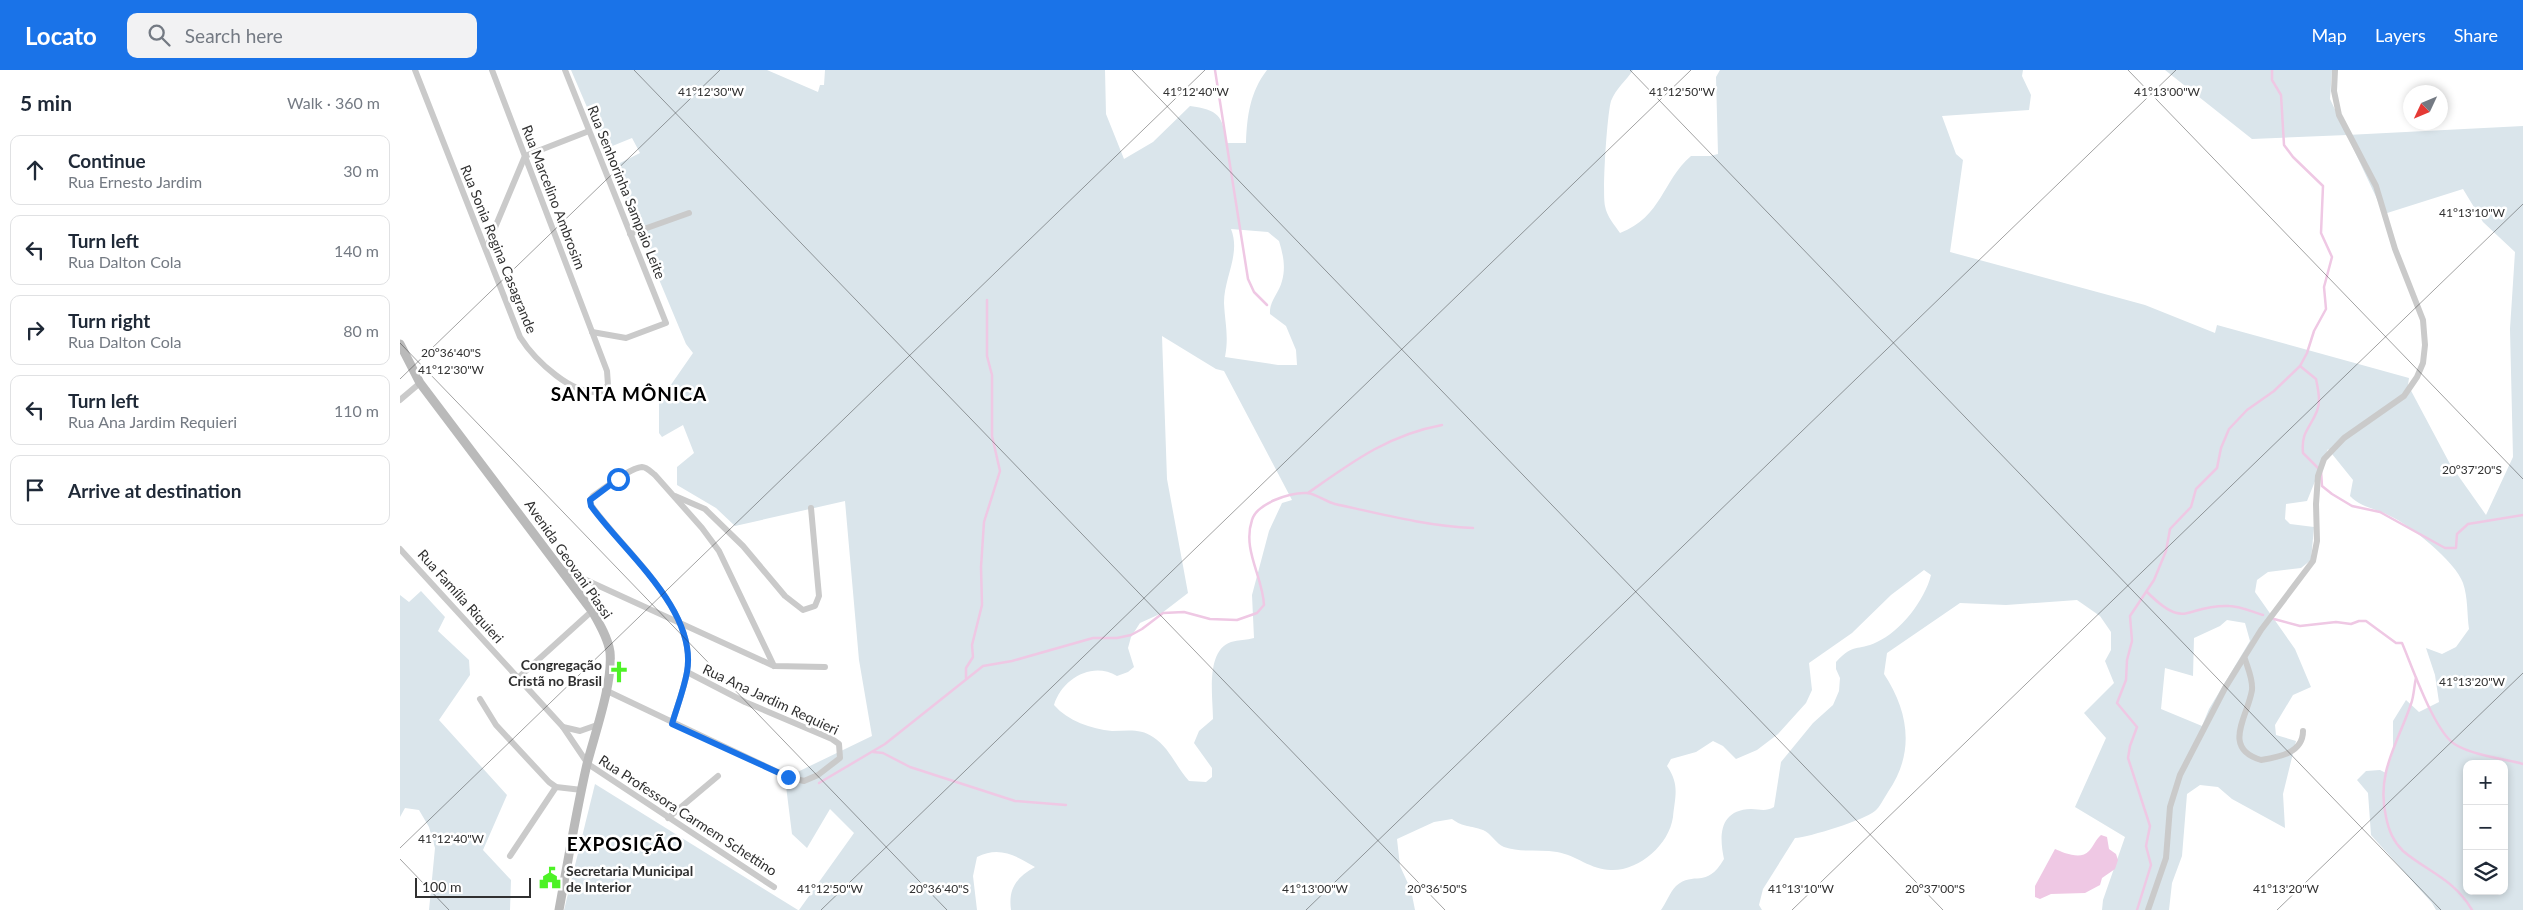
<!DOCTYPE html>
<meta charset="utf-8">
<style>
body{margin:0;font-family:Lato,sans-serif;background:#f2f2f3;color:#1f2937}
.controls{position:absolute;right:15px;bottom:15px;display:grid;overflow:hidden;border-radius:10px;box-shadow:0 2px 8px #0003}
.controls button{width:45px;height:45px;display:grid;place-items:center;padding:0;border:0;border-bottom:1px solid #e0e1e3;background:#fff;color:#1f2937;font:25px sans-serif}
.compass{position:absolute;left:2003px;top:15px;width:45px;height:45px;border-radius:50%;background:#fff;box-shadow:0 2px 8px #0003;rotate:226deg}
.scale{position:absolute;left:15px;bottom:12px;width:116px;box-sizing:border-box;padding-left:5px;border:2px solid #303030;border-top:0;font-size:14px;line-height:18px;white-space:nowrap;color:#303030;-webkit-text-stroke:4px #fff;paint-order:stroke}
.stop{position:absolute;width:15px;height:15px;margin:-11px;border:4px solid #1a73e8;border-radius:50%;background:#fff}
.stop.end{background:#1a73e8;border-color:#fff;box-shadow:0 1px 5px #0008}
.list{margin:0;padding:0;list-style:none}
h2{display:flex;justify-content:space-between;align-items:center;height:65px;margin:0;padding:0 20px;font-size:21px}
h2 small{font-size:16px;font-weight:400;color:#747a83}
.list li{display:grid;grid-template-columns:32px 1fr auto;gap:15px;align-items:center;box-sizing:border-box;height:70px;margin:0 10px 10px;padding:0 10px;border:1px solid #e0e1e3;border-radius:10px}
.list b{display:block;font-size:19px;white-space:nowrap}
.list p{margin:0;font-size:16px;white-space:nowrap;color:#747a83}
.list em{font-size:16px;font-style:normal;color:#747a83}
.icon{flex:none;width:28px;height:28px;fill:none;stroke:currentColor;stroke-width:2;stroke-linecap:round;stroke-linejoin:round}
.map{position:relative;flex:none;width:2123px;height:840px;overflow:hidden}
header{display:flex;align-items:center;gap:30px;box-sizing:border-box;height:70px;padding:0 25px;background:#1a73e8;color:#fff}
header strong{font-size:24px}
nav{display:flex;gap:28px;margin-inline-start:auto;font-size:18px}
.search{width:350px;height:45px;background:#f2f2f3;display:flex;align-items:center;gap:12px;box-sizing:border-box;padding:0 18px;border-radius:10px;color:#747a83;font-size:19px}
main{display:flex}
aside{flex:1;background:#fff}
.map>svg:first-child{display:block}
</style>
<header>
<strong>Locato</strong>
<div class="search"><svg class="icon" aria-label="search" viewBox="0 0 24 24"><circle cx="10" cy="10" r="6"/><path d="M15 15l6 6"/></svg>Search here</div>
<nav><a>Map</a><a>Layers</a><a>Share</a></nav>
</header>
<main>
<aside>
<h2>5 min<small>Walk · 360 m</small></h2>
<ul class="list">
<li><svg class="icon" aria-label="ahead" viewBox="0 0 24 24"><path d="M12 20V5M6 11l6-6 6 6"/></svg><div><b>Continue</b><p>Rua Ernesto Jardim</p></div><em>30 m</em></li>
<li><svg class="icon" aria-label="left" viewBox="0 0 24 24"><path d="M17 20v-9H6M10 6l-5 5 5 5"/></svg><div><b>Turn left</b><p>Rua Dalton Cola</p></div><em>140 m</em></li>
<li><svg class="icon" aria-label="right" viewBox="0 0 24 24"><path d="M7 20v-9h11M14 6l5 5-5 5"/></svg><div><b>Turn right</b><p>Rua Dalton Cola</p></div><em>80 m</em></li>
<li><svg class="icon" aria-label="left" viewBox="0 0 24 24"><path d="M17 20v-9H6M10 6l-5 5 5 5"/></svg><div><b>Turn left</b><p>Rua Ana Jardim Requieri</p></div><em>110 m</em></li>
<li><svg class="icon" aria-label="arrive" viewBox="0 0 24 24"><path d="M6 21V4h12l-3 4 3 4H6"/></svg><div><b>Arrive at destination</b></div></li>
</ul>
</aside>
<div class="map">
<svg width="2123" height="840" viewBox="0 0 2123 840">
<rect width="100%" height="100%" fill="#fff"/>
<g fill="#dae5eb" fill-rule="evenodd">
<path d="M171,0H367L418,22L420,15H424L425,0H705L706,44L724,89L753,72L790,36C818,40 823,45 826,73H846C847,46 850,22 867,0H1233C1226,11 1216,18 1211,31C1207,45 1202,122 1205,136C1207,147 1214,154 1220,163C1262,147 1262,111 1291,86H1310L1318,84L1316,7L1320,0H1623L1622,6L1631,25L1629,40L1542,46L1556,84L1563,90L1550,182L1745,235L1815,263L1817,255L2009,308L2008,315L2050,394L2086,445L2113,387L2110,259L2115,182L2083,152L2063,119L1984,144L1947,65L1852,69L1765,0H1932L1930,29L1947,65L2123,56V840H2036L2032,833L1971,765L1968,723L1957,710L1966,701L1980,700L1986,703L1993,682V651L2006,630L2019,642L2039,632L2035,605L2026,578L2042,584L2056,577L2069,559C2067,545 2068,527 2063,513C2056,492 2010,455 1990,446C1976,438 1961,438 1950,426L1953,410L1928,379L1907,431L1886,434L1885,449L1890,454L1914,457L1911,490L1901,498L1868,502L1857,510L1855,522L1895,579L1911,617L1893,625L1875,655L1876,665L1896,671L1883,724L1885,758L1832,729L1818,717L1800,715L1787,724L1782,786L1772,813L1769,840H1702L1703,830L1725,767L1675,737L1706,668L1684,643L1714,613L1705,591L1711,580V562L1700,546L1677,530L1606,535L1560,533L1487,583L1484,604C1509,642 1515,683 1488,722C1484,728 1480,737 1475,741C1464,750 1410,767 1395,768L1363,819L1359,835L1362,840H1261C1266,833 1270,822 1276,816C1294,800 1306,820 1324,789C1319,766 1319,740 1351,739C1360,739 1365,742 1374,737L1381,692L1413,653L1433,635L1439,621L1440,608L1436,599V592C1455,572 1456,582 1477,572C1500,562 1525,530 1531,505L1524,500L1491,525L1452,563L1409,593L1412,620L1406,633L1378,664L1357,680L1336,689L1323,676L1313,671L1296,682L1271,689L1267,696C1280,715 1275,726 1273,747C1269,775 1239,801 1211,800C1191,800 1176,785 1157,782C1140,779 1121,783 1104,777C1096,774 1091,763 1083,760C1070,755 1064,758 1052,749L1034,752L997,769L1000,796L1011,820L1015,840H611C608,818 617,807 635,797C615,785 599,776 577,787L573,806L577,840H399L454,763L430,739L407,778L392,764L385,708L472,666L459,590L445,431L335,456L316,438L277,415V397L294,383L283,355L262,367L259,363V332L293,283L286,274L212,97L240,83L232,68L205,79ZM831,159L868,162L879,171C883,184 886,197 882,211C879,223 869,231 870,244L886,256L896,280L897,295H878L825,287C829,266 825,253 824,233C824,207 841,184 831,159ZM762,266L816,299L824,301L892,430L882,433L869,461L852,525L854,568C847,570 838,570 831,572C805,581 813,627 813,649L799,661L794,673L812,698V707L806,712L789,711C776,697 770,678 753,667C740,658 727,661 712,661C691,659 668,651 654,635C662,609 692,591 717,606L728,602L734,597L728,578L731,567L740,553L762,543L788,523L767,409ZM1827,550L1845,553L1850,571L1809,639L1802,656L1761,639L1765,598L1793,606L1794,568L1820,556ZM2067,694H2104V821H2067Z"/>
<path d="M21,521L45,547L38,561L69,590L70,605L39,650L107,725L83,780L111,810L110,840H29L35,778L29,757L19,740L5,738L0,747V525L9,532Z"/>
<path d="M195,714L398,840H164Z"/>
</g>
<path fill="#efc8e4" d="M1701,765L1707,767L1709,779L1716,784L1718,790L1715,799L1702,808L1700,815L1685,823L1651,824L1640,829L1635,827V816L1655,779C1664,783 1681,790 1689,781C1694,776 1695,770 1701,765Z"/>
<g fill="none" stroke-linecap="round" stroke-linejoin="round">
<g stroke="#efc8e4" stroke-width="2.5">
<path d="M815,0L848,209L854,222L867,235"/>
<path d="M1900,296L1916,309C1918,319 1921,332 1917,341C1910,359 1901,361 1903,383L1921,401L1922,416L1932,424L1952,436L1980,442L2045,478H2056L2057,464L2068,454L2123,445"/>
<path d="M908,423C952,392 988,365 1042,355"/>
<path d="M1747,522C1787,562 1785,534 1829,536C1840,536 1853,542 1863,545"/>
<path d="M1874,549L1900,556L1936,552L1951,554L1959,551H1966L1996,573H2002C2012,596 2035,664 2056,675C2073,685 2104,689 2123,694"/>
<path d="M566,608V598L573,587L572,575L582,535L581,497L584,452L600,401L592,366V305L587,286V230"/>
<path d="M2016,608C2014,616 2014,626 2011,634C1997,675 1976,703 1986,747C1989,761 1993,771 2003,781C2028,802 2054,809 2072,840"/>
<path d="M473,682L483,683L510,697L615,731L666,735"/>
<path d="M419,713L485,674L583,596L612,591L693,568H717L731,565L742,559L763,543L784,542L810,549L837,550L857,543L864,535C863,507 842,480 852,450C857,433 891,422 907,423C917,424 926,432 935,434C981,444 1027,456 1073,458"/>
<path d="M1737,840L1751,795L1746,776L1750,756L1728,688L1730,676L1737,657L1717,633L1726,610L1727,590L1732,571L1730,546L1754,510L1766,481L1770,459L1791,437L1796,419L1817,398L1821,378L1829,359L1847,340L1874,321L1900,296L1907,283L1914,261L1926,239L1924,217L1932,187L1921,163L1923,116L1893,87L1884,75L1881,25L1872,10V0"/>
</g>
<g stroke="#cacaca" stroke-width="6">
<path d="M15,0L120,267C134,289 174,329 203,321L208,315L207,301L92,0"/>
<path d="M165,0L266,253L226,268L192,262"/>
<path d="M230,164L289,143"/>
<path d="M86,179L125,86L189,61"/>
<path d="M0,330L20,313"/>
<path d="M275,426L305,439L343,476L385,526L403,540L415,536L419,526L411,438"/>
<path d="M0,479L163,657L188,694L374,817"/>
<path d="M162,499L374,596L425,597"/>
<path d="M1845,589C1848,599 1853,609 1852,620C1848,646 1821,678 1861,690C1879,687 1903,683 1903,661"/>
<path d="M118,608L192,541"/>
<path d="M205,620L388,707L404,711L418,705L440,688L439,674L432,669L345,632L287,602"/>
<path d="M80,629L96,655L149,712L156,717L182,720"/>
<path d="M272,653C277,637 284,619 287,602C298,540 223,481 191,435L190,430L193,426C204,419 229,398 242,397C247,397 251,402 255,405L302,458L319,481L374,596"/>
<path d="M163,657L180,661L197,655"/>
<path d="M268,748L318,706"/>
<path d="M110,786L156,717"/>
<path d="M1748,840L1766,788L1770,737L1780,705L1825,618L1861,560L1913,491L1917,471L1916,434L1918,406L1924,389L1944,368L2004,326L2017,307L2023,293L2025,275L2023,250L1995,179L1976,116L1939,45L1934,21L1935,0"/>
</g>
<path stroke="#bababa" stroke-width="9" d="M0,274L20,313L192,541C199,553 208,568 210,582C213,613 195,663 187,694C176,742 168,791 159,840"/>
</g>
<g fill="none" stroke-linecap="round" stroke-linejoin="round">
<path stroke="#1a73e8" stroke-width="6" d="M218,409L190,430L191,436C223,481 298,540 287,602C284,619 277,637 272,654L388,707"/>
</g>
<path fill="none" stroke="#303030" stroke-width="1" stroke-opacity="0.45" d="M234,0L1045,840M732,0L1543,840M1230,0L2041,840M1728,0L2123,409M0,273L547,840M0,309L320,0M0,778L805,0M0,789L49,840M421,840L1291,0M906,840L1776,0M1392,840L2123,134M1877,840L2123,603"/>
<defs>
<g id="church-bare" transform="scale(1.725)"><path d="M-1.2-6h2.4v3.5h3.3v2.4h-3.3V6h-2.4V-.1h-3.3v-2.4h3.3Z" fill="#4df226" stroke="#fff" stroke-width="2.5" paint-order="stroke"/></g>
<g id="civic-bare" transform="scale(1.725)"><path d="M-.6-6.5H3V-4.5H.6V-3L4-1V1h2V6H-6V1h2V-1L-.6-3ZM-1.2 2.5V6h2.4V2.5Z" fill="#4df226" stroke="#fff" stroke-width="2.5" paint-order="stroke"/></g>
</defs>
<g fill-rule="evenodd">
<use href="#church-bare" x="219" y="602"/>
<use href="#civic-bare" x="150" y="808"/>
</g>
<g text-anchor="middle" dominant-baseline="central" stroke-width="5" stroke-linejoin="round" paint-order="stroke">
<g font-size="14" fill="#303030" stroke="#fff">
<text transform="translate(227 122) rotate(68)">Rua Senhorinha Sampaio Leite</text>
<text transform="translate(154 127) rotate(69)">Rua Marcelino Ambrosim</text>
<text transform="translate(99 179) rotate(68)">Rua Sonia Regina Casagrande</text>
<text transform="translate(169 489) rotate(55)">Avenida Geovani Piassi</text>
<text transform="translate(61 526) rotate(48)">Rua Família Riquieri</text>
<text transform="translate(371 629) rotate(25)">Rua Ana Jardim Requieri</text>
<text transform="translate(288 745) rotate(33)">Rua Professora Carmem Schettino</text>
</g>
<g font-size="14" font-weight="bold" fill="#303030" stroke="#fff" text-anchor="end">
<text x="202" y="594">Congregação<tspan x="202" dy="16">Cristã no Brasil</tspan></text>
<text x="166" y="800" text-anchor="start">Secretaria Municipal<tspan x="166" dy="16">de Interior</tspan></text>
</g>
<g font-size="19" font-weight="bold" letter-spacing="1" fill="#000" stroke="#fff">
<text x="229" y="323">SANTA MÔNICA</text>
<text x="225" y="773">EXPOSIÇÃO</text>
</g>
</g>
<g font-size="12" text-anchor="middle" fill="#303030" stroke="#fff" stroke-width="5" stroke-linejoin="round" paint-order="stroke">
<text x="311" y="26">41°12'30"W</text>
<text x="796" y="26">41°12'40"W</text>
<text x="1282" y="26">41°12'50"W</text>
<text x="1767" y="26">41°13'00"W</text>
<text x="2072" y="147">41°13'10"W</text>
<text x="51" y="287">20°36'40"S</text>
<text x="51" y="304">41°12'30"W</text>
<text x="2072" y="404">20°37'20"S</text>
<text x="2072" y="616">41°13'20"W</text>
<text x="51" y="773">41°12'40"W</text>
<text x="539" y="823">20°36'40"S</text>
<text x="1037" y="823">20°36'50"S</text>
<text x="1535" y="823">20°37'00"S</text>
<text x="430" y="823">41°12'50"W</text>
<text x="915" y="823">41°13'00"W</text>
<text x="1401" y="823">41°13'10"W</text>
<text x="1886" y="823">41°13'20"W</text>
</g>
</svg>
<div class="controls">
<button>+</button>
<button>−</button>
<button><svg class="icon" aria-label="layers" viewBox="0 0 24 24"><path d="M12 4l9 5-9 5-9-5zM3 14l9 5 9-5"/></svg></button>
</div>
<svg class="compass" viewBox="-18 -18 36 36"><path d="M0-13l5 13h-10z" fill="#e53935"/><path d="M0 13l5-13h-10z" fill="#747a83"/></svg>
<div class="scale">100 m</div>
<div class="stop" style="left:218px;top:409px"></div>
<div class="stop end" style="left:388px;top:707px"></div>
</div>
</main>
